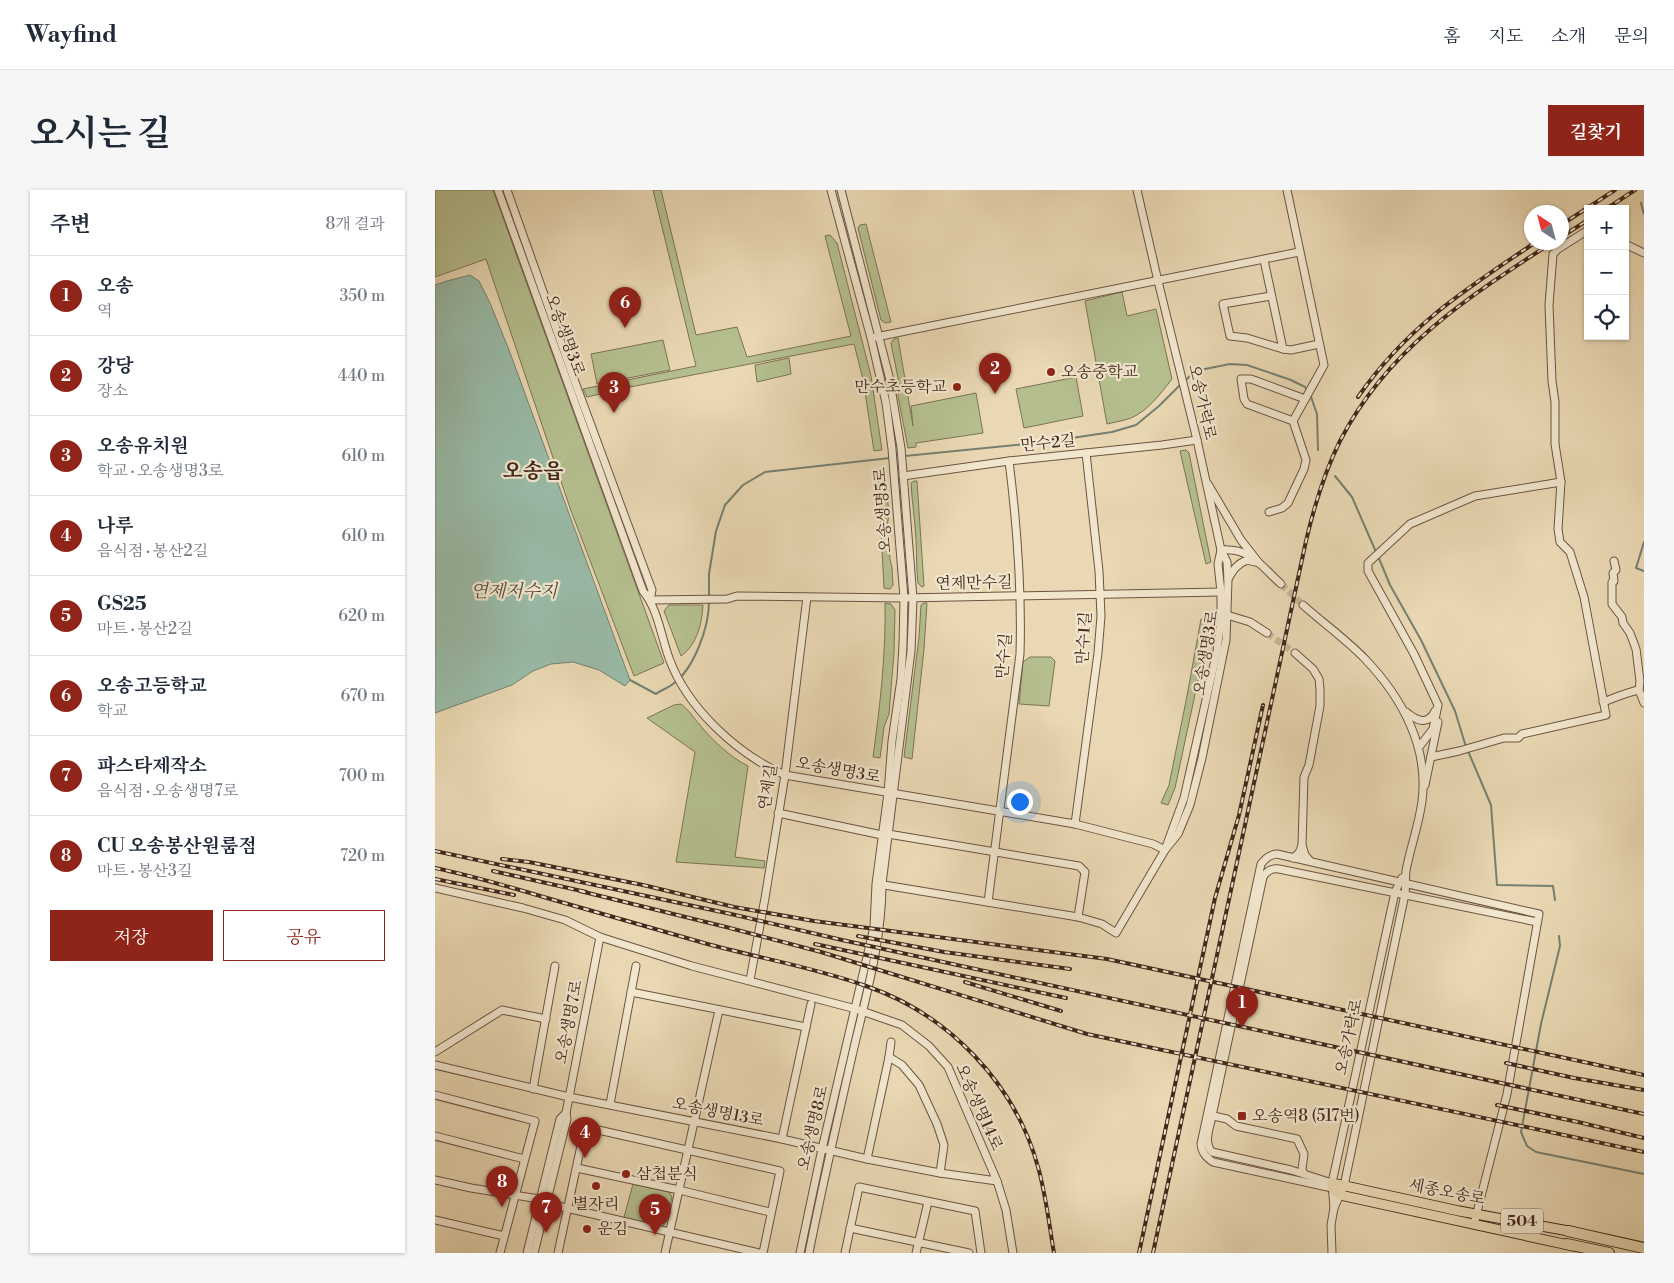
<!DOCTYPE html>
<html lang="ko">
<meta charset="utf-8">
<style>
body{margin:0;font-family:"Libre Bodoni","Noto Serif KR",serif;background:#f6f6f7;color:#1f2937}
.controls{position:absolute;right:15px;top:15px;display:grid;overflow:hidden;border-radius:0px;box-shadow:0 1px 4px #0004}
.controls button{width:45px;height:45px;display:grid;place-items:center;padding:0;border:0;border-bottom:1px solid #e0e1e3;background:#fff;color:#1f2937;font:25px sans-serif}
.compass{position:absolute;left:1089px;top:15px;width:45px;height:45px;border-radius:50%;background:#fff;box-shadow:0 1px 4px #0004;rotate:324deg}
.you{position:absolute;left:584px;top:611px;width:18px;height:18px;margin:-12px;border:4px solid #fff;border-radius:50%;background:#1a73e8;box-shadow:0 0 0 8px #1a73e833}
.badge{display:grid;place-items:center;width:32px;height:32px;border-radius:50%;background:#8f2418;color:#fff;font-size:16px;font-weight:700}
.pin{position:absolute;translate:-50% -41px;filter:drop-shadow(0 1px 2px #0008)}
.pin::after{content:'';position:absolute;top:26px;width:18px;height:15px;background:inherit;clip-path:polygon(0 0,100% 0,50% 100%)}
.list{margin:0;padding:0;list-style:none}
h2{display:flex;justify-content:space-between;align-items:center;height:65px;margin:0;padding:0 20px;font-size:21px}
h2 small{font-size:16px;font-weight:400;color:#747a83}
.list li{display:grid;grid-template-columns:32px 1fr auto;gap:15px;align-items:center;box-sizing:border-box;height:80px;padding:0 20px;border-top:1px solid #e0e1e3}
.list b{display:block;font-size:19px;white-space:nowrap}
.list p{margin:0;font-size:16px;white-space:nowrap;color:#747a83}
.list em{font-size:16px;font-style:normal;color:#747a83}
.actions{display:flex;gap:10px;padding:15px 20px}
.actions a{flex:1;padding:11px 0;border:1px solid #8f2418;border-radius:0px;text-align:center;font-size:18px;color:#8f2418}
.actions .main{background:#8f2418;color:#fff}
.icon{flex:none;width:28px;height:28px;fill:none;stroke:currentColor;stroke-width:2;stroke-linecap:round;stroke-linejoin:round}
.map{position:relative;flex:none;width:1209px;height:1063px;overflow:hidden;border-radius:0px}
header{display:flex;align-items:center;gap:30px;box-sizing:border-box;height:70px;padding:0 25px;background:#fff;border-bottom:1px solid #e0e1e3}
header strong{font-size:24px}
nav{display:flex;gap:28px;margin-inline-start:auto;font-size:18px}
.intro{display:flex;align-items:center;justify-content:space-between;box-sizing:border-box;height:120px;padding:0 30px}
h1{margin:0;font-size:35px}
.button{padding:12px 22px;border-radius:0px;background:#8f2418;color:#fff;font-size:18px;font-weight:700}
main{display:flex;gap:30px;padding:0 30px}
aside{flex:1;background:#fff;border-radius:0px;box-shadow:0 1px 4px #0004}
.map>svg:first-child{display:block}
</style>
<header>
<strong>Wayfind</strong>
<nav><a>홈</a><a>지도</a><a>소개</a><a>문의</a></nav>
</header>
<div class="intro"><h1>오시는 길</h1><a class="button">길찾기</a></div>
<main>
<aside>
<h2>주변<small>8개 결과</small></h2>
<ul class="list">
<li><span class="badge">1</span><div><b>오송</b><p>역</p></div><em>350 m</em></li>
<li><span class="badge">2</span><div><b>강당</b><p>장소</p></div><em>440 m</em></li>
<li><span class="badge">3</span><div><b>오송유치원</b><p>학교 · 오송생명3로</p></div><em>610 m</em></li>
<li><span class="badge">4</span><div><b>나루</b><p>음식점 · 봉산2길</p></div><em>610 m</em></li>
<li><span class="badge">5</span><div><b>GS25</b><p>마트 · 봉산2길</p></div><em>620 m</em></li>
<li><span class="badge">6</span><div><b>오송고등학교</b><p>학교</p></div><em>670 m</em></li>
<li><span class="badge">7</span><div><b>파스타제작소</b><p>음식점 · 오송생명7로</p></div><em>700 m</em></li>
<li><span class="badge">8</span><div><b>CU 오송봉산원룸점</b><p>마트 · 봉산3길</p></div><em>720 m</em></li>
</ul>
<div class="actions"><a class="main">저장</a><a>공유</a></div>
</aside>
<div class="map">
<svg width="1209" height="1063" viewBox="0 0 1209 1063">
<rect width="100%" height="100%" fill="#e9d8b3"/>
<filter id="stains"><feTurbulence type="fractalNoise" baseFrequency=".004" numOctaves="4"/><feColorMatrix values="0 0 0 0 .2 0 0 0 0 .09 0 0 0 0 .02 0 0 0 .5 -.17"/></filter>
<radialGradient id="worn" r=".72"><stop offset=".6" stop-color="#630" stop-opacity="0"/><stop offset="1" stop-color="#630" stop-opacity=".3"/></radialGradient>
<g fill="#b5bf8e" stroke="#7c7455">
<path d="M0,0H58L229,473L199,486L135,318L51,69L0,87Z"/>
<path d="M218,0H226L261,145L302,137L312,167L416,146L390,46L395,45L402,53L436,186L447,260L439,261L428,189L419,154L195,197L152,207L148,199L261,176Z"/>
<path d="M431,34L456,132L450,133L446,130L423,38L425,35Z"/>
<path d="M687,102L692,126L721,119L737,189C726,203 713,221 696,228C688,231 680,232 672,234L650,111Z"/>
<path d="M463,148L478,236L476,216L541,203L548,243L481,253V257L473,258L463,206L464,193L456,153L459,149Z"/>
<path d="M228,150L235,180L162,194L156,164Z"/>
<path d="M354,168L356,184L322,192L320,175Z"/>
<path d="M641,187L648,226L589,238L581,199Z"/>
<path d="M751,260L754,263L776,372L771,374L745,261Z"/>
<path d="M443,284H450L454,324L452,337L455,369L457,378L458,395L455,399L449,398Z"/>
<path d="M479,291H482L489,396L487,397L483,393C481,378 482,364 481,349C480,330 477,312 476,293Z"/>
<path d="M450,413L456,414L460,420L459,462L454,524L449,537L445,568L438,567C445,516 451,465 450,413Z"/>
<path d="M489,413H492L489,459L477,569L469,567L484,447L486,415Z"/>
<path d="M234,415H268C267,433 262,455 246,466L229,421Z"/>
<path d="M766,429H774L765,481L740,598L733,615L726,613L734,595L752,506Z"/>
<path d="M595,467H616L620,471L614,516L584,514L588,472Z"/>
<path d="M246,514C254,520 258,527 264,534C277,550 295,567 313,576L300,667L330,671L329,678L241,672L260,562L212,528L239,515Z"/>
<path d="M198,994L234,1002L237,1007L231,1032L225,1040L188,1031Z"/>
</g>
<path fill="#99bba8" stroke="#768070" d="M35,85L44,91L55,113L74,160L195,490L190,496L164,480L138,472L116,474L98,481L77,495L0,523V95L12,91Z"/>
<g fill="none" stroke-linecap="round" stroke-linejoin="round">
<g stroke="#768070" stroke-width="2">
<path d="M1206,13L1209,24"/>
<path d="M750,191L760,181L795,174L812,175L856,190L870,197L872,200"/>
<path d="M875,204L882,224L883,260"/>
<path d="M470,266L610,252L677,242L701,235L724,216L746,194"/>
<path d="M900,286L917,307L941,362"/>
<path d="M1209,352L1201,378L1209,381"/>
<path d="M943,366L955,395L986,450L1020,521L1031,557"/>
<path d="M274,408V384L281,341L290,315L308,295L330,282L455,268"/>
<path d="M195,490L221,504C226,500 233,498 238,494C259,479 274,437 274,412"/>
<path d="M1033,561L1056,615L1062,695L1118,696L1120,710"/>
<path d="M1124,746L1125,756L1106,834L1086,942L1092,956L1101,962L1209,984"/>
</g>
<g stroke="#c8b595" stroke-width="7" stroke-dasharray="7 3.5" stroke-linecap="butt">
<path d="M846,394L868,415"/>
<path d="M832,443L860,463"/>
</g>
<g stroke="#6c5442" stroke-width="9">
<g id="minor">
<path d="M63,0L208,401C223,419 226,446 234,468C252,518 302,564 350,585L640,634L718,654L730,660"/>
<path d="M72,0L140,192L217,400L215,410"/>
<path d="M1190,54L1209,63"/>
<path d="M829,70L848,159L812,148L795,146L788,114L836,106"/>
<path d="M441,147L864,62"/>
<path d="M848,159L856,160L884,154"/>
<path d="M858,231L812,214L809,209L806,189H816L870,209"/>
<path d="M468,286L574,271L727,255L762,250"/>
<path d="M773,294L806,350L824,373"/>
<path d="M834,322L847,318L853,313L869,279L871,270L858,231L889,175L852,0"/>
<path d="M786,360C816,358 825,375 846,394"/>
<path d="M1179,371L1181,380L1178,383L1179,391L1177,392V414L1187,427L1188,433L1195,443L1201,459L1205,491L1204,500L1209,513"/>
<path d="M793,389C798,380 802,374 812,370L820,372"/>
<path d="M215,410L292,409L302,406L469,408L786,402"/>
<path d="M868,415C888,433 912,450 931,470C967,508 994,557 987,611C984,635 975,658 971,681C970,689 971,697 970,704L909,996L899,1018L896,1035L897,1063"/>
<path d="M792,425L815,432L832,443"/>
<path d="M860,463L878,479L884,489L885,499V516L874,575L869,587L867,655"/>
<path d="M1168,512C1180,508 1192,502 1204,500"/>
<path d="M971,522C982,531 993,536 1000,521"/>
<path d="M984,557L998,539L1003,515L979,464L933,381V373L975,334L1040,306L1126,292"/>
<path d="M996,567L1024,561L1069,548H1083L1087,544L1171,525L1149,407L1135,362L1125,352L1123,339L1126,292L1120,254V212L1117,191L1114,115L1118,64L1123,59L1153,40"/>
<path d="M990,595L1003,532"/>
<path d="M343,623L447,645"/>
<path d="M640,634L663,463L666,426L664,381L651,263"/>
<path d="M453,644L644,676L650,682L643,727"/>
<path d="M731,657L749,608L782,461L786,429V402L783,374L786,360"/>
<path d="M858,668L864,663L867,655L870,665L875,671"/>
<path d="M443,694L643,727L667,734L681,743L730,660L743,644L755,615L767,568L791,450L793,390L792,372L786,360L762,250L723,91L702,0"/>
<path d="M0,698L88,718L130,730L165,747L257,776L421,819L467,835L494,856L513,877L562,991L571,1020L578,1063"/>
<path d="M553,712L585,464C587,399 582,335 574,271"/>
<path d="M315,790L330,708L350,585L372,407"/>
<path d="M196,802L371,837"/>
<path d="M0,862L67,820L111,829"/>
<path d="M454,867L456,852"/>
<path d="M0,875L134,907L347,949L432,969L505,983L562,991"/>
<path d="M98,899L120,776"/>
<path d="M0,905L100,931L65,1063"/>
<path d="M175,914L201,776"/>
<path d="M774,925L792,929L801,936L862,949L869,964L867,979L869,984"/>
<path d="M0,946L89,969"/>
<path d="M347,949L376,814"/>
<path d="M432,969L454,867L467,875L484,895L502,934L509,955L505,983"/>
<path d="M142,978L244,1000L335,1022"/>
<path d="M0,990L36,998L104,1009"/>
<path d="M897,993L856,980L777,962C768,952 775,938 777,926L828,687C832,681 836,678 844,679L1102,732"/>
<path d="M897,998L778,972C771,967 767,963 766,954L826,674C831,668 834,665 842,664L1104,724L1072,904L1039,1034"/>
<path d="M110,1013L324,1063"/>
<path d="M899,1018L897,993L960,702L967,688"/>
<path d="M0,1030L69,1046"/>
<path d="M415,1038L534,1063"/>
<path d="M92,1063L125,929L131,923"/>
<path d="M99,1063L132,929L131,923L165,747"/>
<path d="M123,1063L150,937L345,981L328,1063"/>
<path d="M230,1063L284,820"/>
<path d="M365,1063L387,959L439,737L441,694L453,603L457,551L466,489L468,454L469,408L457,259L451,213L436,148L396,0"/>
<path d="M374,1063C387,997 402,932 417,866C430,810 447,752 447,694L476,461L478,408L466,258L454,186L406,0"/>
<path d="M410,1063L424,997L540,1021L546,1063"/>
<path d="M481,1063L493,1012"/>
</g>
</g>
<g stroke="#42281c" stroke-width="11">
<g id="major">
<path d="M897,993L1024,1021L1139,1042"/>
<path d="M897,998L905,1005L1138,1056"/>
</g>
</g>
<g stroke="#42281c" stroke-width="12">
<g id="highway">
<path d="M1133,1041L1209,1058"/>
<path d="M1132,1054L1174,1063"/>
</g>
</g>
<use href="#minor" stroke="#f1e6ce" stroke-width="7"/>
<use href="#major" stroke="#e9d8b3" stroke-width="9"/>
<use href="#highway" stroke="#e9d8b3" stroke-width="10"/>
<g stroke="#42281c" stroke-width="4">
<g id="rail">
<path d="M1171,19L1200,0"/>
<path d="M1126,35L1180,0"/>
<path d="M1126,47L1153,30"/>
<path d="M923,207C972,136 1031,99 1101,52"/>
<path d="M0,661L296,724L407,750L1209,924"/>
<path d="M67,669L94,672L208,695L299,717L379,731L672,769L1209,885"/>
<path d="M0,678C38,686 75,697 112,708C164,723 217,738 269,753C323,768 378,777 431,796C513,824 580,893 603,977C611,1005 614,1034 619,1063"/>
<path d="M58,681L151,702"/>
<path d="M0,689L79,705"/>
<path d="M145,701L291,737L386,762L652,844L1209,962"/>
<path d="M423,746L509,762L635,779"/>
<path d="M380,754L631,808"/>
<path d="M530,792L626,821"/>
<path d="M1071,873L1139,888L1209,900"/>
<path d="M1062,915L1143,932L1209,948"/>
<path d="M704,1063L780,708L804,625L828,515"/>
<path d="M718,1063L871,351C879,317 889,283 905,251C952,159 1033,107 1118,52"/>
</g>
</g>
<use href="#rail" stroke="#f1e6ce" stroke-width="2" stroke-dasharray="5.5" stroke-linecap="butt"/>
</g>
<g fill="#8f2418" stroke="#f1e6ce" stroke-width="2">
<circle cx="616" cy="182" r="5"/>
<circle cx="522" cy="197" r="5"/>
<rect x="802" y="921" width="10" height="10" rx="2.5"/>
<circle cx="191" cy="984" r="5"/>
<circle cx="161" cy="996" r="5"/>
<circle cx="152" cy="1039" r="5"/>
</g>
<g text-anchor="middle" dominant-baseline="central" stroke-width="4.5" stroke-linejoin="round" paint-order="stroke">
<rect fill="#f1e6ce" stroke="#766151" stroke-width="1" x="1066" y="1018.5" width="42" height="25" rx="4"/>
<g font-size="15" font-weight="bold" fill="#42281c">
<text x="1087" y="1031">504</text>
</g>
<g font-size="16" fill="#42281c" stroke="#f1e6ce">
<text transform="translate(130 145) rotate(70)">오송생명3로</text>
<text transform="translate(767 212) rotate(77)">오송가락로</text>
<text transform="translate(613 253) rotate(-6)">만수2길</text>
<text transform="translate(448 320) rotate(-94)">오송생명5로</text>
<text transform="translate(539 393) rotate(-1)">연제만수길</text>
<text transform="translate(649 448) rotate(-86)">만수1길</text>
<text transform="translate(771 463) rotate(-81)">오송생명3로</text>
<text transform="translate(569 466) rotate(-85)">만수길</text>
<text transform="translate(403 580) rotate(10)">오송생명3로</text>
<text transform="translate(333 597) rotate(-81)">연제길</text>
<text transform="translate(134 832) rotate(-79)">오송생명7로</text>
<text transform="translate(914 847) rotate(-78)">오송가락로</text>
<text transform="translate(544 917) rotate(66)">오송생명14로</text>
<text transform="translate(283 922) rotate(11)">오송생명13로</text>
<text transform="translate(378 938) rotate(-77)">오송생명8로</text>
<text transform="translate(1012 1002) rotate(11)">세종오송로</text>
</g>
<g font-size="16" fill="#42281c" stroke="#f1e6ce" text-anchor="start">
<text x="626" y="182">오송중학교</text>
<text x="512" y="197" text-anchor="end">만수초등학교</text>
<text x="817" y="926">오송역8 (517번)</text>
<text x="201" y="984">삼첩분식</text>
<text x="161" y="1014" text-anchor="middle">별자리</text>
<text x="162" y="1039">운김</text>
</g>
<g font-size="18" font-style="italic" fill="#584d3f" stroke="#f1e6ce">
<text x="79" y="401">연제저수지</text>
</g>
<g font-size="21" font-weight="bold" fill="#42281c" stroke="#f1e6ce">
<text x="98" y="282">오송읍</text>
</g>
</g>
<rect width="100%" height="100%" filter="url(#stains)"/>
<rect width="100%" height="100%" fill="url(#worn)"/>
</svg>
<div class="controls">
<button>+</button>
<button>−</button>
<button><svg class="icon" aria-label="locate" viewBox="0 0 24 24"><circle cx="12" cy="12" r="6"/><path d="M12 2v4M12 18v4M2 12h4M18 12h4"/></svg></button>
</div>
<svg class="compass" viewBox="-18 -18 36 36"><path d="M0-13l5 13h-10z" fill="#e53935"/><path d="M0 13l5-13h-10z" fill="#747a83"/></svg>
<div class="you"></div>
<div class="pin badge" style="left:807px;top:838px">1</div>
<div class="pin badge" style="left:560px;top:204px">2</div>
<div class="pin badge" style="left:179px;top:223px">3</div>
<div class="pin badge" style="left:150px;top:968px">4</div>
<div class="pin badge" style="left:220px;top:1045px">5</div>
<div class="pin badge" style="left:190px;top:138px">6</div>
<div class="pin badge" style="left:111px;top:1043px">7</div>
<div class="pin badge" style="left:67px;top:1017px">8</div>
</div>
</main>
